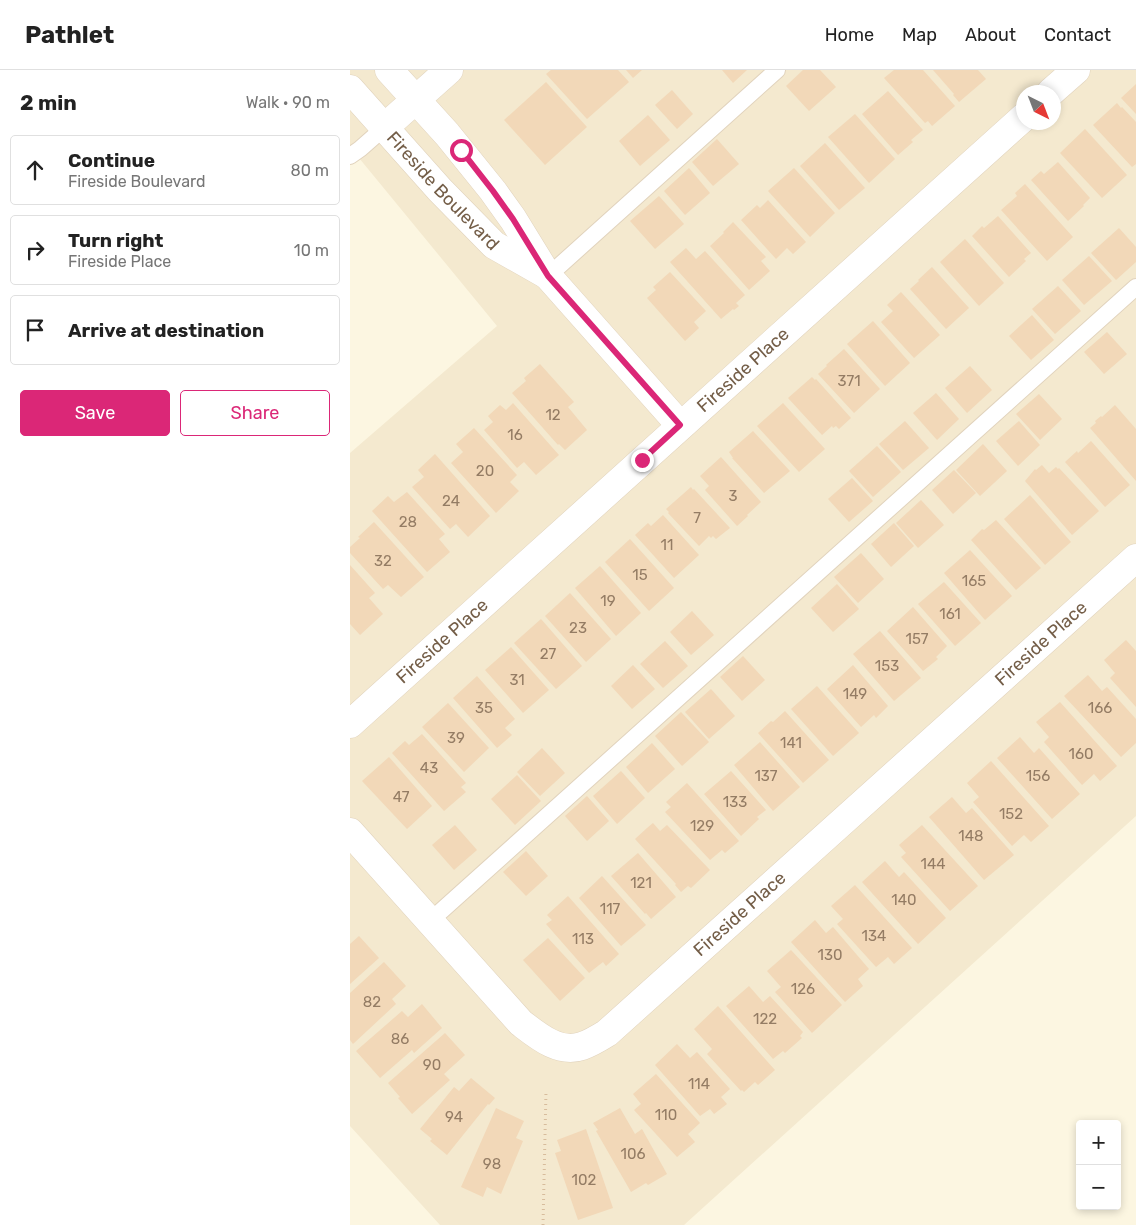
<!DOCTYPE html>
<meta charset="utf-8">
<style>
body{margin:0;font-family:Rubik,sans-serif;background:#f2f2f2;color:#222}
.controls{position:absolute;right:15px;bottom:15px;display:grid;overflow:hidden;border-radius:5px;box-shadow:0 2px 8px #0003}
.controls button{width:45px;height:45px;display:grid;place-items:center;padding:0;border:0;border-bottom:1px solid #e0e0e0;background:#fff;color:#222;font:25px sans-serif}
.compass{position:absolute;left:666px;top:15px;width:45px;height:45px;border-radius:50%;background:#fff;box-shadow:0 2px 8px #0003;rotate:138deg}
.stop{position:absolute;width:15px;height:15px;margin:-11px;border:4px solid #db2777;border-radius:50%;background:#fff}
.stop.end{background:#db2777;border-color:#fff;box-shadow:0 1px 5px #0008}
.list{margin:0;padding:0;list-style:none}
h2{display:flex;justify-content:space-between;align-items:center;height:65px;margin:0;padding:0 20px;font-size:21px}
h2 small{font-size:16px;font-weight:400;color:#767676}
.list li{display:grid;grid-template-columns:32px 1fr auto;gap:15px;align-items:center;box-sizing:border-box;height:70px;margin:0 10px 10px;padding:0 10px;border:1px solid #e0e0e0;border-radius:5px}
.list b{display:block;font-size:19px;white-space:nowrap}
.list p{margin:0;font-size:16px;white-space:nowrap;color:#767676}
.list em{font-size:16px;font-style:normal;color:#767676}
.actions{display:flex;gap:10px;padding:15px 20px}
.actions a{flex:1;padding:11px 0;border:1px solid #db2777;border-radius:5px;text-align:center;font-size:18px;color:#db2777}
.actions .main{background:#db2777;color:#fff}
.icon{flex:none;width:28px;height:28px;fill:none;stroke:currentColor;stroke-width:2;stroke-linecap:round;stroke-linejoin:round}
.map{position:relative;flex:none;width:786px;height:1155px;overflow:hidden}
header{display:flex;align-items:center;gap:30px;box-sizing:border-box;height:70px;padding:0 25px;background:#fff;border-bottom:1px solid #e0e0e0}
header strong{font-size:24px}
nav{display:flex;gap:28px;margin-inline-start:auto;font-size:18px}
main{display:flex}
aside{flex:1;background:#fff}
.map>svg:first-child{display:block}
</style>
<header>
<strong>Pathlet</strong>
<nav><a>Home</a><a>Map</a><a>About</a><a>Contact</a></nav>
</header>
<main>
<aside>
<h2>2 min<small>Walk · 90 m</small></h2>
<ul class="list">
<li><svg class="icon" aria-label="ahead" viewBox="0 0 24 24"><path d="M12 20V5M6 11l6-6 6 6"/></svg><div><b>Continue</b><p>Fireside Boulevard</p></div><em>80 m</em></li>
<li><svg class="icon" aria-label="right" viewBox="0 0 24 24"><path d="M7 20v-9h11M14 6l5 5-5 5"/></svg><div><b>Turn right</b><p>Fireside Place</p></div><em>10 m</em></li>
<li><svg class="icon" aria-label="arrive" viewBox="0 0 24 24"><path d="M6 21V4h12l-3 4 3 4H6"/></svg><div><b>Arrive at destination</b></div></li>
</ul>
<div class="actions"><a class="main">Save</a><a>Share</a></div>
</aside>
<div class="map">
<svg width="786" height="1155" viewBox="0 0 786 1155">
<rect width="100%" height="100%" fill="#fcf6e1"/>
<path fill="#f4e9cf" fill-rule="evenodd" d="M0,0H786V746L334,1155H90L0,1056V383L147,256L0,77ZM674,22H704V52H674Z"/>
<g fill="#f2d8b8">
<path d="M201,0H268L279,12L237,49L196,4Z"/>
<path d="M276,0H292L283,8Z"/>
<path d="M372,0H397L383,13Z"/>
<path d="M453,0H470L486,17L459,41L436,16Z"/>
<path d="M544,0H573L605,36L582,56L578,51L575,53L534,8Z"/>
<path d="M583,0H628L636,9L609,32L603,25L604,24Z"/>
<path d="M196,12L237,57L195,95L154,50Z"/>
<path d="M786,14V44L771,28Z"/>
<path d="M322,20L343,44L327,59L305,35Z"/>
<path d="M538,21L573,60L561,70L563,72L548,85L512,44Z"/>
<path d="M767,33L771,38L772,37L786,52V94L782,97L743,55Z"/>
<path d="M505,44L545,89L519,113L478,67Z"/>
<path d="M298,45L320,70L290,96L269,71Z"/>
<path d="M735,59L777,105L752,128L710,83Z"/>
<path d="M367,69L389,94L363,116L342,92Z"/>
<path d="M475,73L515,118L489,140L450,96Z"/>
<path d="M708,92L740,128L733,135L734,136L718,151L681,110L691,101L694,104Z"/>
<path d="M339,98L360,123L335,145L314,121Z"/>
<path d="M444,98L485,143L460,167L418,121Z"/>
<path d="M675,114L723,167L697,191L651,140L667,126L665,123Z"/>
<path d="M309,126L334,154L305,179L280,151Z"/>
<path d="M418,130L456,172L443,184L437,178L426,189L391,150L407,135L410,138Z"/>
<path d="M648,146L681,183L674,189L676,191L659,207L622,166L632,156L634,158Z"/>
<path d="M383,152L416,187L411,191L420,201L399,220L360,176L374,163L373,162Z"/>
<path d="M769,158L786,177V192L766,210L741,183Z"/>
<path d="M615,169L654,213L629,236L590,192Z"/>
<path d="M336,178L346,189L355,181L395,225L386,233L389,236L384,240L383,239L371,249L320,192Z"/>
<path d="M739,186L762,211L734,235L712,210Z"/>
<path d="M582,197L619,238L596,259L560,219L569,211L568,210Z"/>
<path d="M320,202L356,241L344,252L349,258L335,271L297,228L306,220L303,217Z"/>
<path d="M708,216L731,241L705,264L682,239Z"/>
<path d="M551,222L590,265L564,288L531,252L543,241L537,235Z"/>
<path d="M682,245L704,270L681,290L659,266Z"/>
<path d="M523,251L560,293L535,316L497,274Z"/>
<path d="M757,262L777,284L754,304L734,282Z"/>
<path d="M494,279L530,319L504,343L468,304L477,296L476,295Z"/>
<path d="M190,294L224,332L218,337L237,360L215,380L209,374L208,375L162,323L176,311L174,308Z"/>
<path d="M620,296L642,320L617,343L595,318Z"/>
<path d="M462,307L465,310L466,309L501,348L489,359L486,356L483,358L482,356L472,365L438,328Z"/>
<path d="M586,323L609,349L587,370L563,343Z"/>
<path d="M689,324L712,349L690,370L666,344Z"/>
<path d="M163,333L209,385L186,405L174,392L167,398L134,360L143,352L138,346L150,335L156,340Z"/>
<path d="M433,333L475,379L449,402L407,356Z"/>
<path d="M765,335L786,359V411L740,358L746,353L745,351L751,346L752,347Z"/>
<path d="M555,351L579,378L553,400L529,374Z"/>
<path d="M669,351L690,375L668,396L646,371Z"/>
<path d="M124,358L167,405L160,412L169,421L146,443L101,393L113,382L106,374Z"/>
<path d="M403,361L440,401L414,423L382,388H383L379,382Z"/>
<path d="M741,371L780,415L755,437L715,392L727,381L728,383Z"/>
<path d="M633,374L657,401L630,426L606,400Z"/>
<path d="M527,376L551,402L523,427L499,401Z"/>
<path d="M85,384L140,446L118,467L106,454L100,459L62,417L74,407L68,400Z"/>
<path d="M371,387L411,432L397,445L398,446L387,456L355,420L359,416L350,406Z"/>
<path d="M692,395L699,403L706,397L708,399L709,398L749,441L722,465L675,411L685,399L686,400Z"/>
<path d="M604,400L626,423L603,444L582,420Z"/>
<path d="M502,408L523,431L499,452L478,429Z"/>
<path d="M341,417L343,420L344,419L380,458L366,469L363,466L361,468L359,466L349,476L318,443L319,442L316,439Z"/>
<path d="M57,422L95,464L89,469L100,482L77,502L22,441L38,426L44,432Z"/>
<path d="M680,425L721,472L695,495L654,449Z"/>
<path d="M571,430L594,455L568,478L546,453Z"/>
<path d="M313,445L349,485L324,508L285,465L298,453L301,456Z"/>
<path d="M646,450L691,498L666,520L621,470L632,459L634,460Z"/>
<path d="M24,452L74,507L51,527L38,515L33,519L0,483V477L10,468L8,467Z"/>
<path d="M544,453L564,476L541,497L521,474Z"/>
<path d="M280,469L324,518L299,541L255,492Z"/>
<path d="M620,480L662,526L635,550L594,503Z"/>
<path d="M511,483L534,509L508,533L484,507Z"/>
<path d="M0,495L25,523L19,528L33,544L10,565L0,554Z"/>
<path d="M250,496L291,543L266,566L225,518Z"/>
<path d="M594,512L631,553L605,576L568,534Z"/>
<path d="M487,514L509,539L483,562L461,538Z"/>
<path d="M220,523L261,569L236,592L195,546Z"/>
<path d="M563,537L597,576L586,587L588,589L573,601L537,561Z"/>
<path d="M342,541L364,565L341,585L320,562Z"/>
<path d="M191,549L232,596L206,619L164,573Z"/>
<path d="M530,561L571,608L544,631L503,584Z"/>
<path d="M776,570L786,581V637L760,608L765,603L754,590Z"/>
<path d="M315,571L338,596L313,618L290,594Z"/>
<path d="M161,577L199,620L173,643L135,600Z"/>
<path d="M393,586L415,610L392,631L370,607Z"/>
<path d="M283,595L305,619L282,639L261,616Z"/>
<path d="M503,595L538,636L526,648L524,645L511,657L477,619Z"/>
<path d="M738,605L752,621L757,617L786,649V673L771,687L714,626Z"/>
<path d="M127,606L165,649L155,658L162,665L147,678L103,628Z"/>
<path d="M467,616L509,663L483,686L441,639Z"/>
<path d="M361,619L385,646L359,669L335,642Z"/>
<path d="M710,632L767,696L750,711L744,704L732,715L694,672L699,667L686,652Z"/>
<path d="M98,633L139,678L114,702L72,657Z"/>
<path d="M435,641L479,690L453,713L408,663L421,651L423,652Z"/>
<path d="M331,642L359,672L332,696L305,666Z"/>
<path d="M72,664L116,713L111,717L116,722L94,741L42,683L55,671L59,675Z"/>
<path d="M670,667L684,683L689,678L730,724L702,749L647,688Z"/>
<path d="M410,672L450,717L423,741L384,695Z"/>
<path d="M302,673L325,699L298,723L276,697Z"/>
<path d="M192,678L215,703L190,726L167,702Z"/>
<path d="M39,687L82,736L57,759L12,711Z"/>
<path d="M641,691L699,756L681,772L674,765L662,776L623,732L629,727L617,713Z"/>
<path d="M271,701L295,728L267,754L243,726Z"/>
<path d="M381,701L416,740L407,747L409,749L391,766L354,724Z"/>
<path d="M167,705L191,731L165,755L141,729Z"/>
<path d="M337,713L389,771L375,783L372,780L360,790L315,742L321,737L316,732Z"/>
<path d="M237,726L259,751L237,771L215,746Z"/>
<path d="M602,727L616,743L622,738L664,785L634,810L579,747Z"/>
<path d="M303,753L310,761L317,755L360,800L341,818L338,816L331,822L325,815L326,814L285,769L297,758Z"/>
<path d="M105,755L127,780L104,800L82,775Z"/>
<path d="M572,755L628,816L600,841L551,787L556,783L549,775Z"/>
<path d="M176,781L198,806L176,826L153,802Z"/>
<path d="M288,783L326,827L301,849L296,843L295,844L261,806Z"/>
<path d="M535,791L549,807L554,802L596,848L568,874L512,812Z"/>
<path d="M252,806L296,855L271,876L229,828Z"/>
<path d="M505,815L562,878L544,894L538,887L526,897L487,854L493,849L481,836Z"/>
<path d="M218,826L269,884L256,896L253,892L239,903L196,854L202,850L197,845Z"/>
<path d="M465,850L476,863L483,857L519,899L508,909L513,916L495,932L441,872Z"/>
<path d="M9,866L29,888L0,914V874Z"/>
<path d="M198,868L235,908L210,931L173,890Z"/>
<path d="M441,880L492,935L462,963L425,922L431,917L417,901Z"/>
<path d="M34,892L56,916L42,929L46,934L3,974L0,970V923Z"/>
<path d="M399,916L413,932L420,926L453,962L450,966L452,968L435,983L433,981L423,989L376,936Z"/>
<path d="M72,934L92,958L64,983L62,980L30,1008L6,981L52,941L58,947Z"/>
<path d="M368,936L425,1000L408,1015L405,1012L394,1022L392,1020L391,1021L357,984L362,979L344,959Z"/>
<path d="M95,963L115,985L94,1004L100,1010L62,1044L48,1028L50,1027L38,1013Z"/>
<path d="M327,974L340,988L347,982L380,1019L371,1027L377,1034L364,1044L360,1039L350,1046L305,995Z"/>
<path d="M306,1004L350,1053L338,1064L345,1072L327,1087L284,1040L291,1034L283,1024Z"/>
<path d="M121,1008L145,1028L139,1035L138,1034L97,1085L80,1071L82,1069L70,1059L104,1017L109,1021Z"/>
<path d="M146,1038L174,1051L166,1068L173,1071L151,1124L137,1117L133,1127L111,1117Z"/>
<path d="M270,1038L285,1064L292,1059L317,1104L298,1115L296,1113L281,1122L246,1061L248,1060L243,1053Z"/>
<path d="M236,1059L263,1138L228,1150L205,1083L211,1081L207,1070Z"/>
</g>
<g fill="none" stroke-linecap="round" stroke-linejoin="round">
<g stroke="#e1d3bd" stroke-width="18">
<g id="service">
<path d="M0,86L10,79L35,57"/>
<path d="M198,206L427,0"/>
<path d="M80,851L786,217"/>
</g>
</g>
<g stroke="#e1d3bd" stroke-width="29">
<g id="minor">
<path d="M39,0L97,64L143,121L163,149L198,206L330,355"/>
<path id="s1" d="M0,19L90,120L144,175L197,205"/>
<path d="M701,22L726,0"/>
<path d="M35,57L99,0"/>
<path id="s2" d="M0,654L674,47"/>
<path id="s3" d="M0,762L171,953C188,966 209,984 232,976C241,973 249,968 257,963L786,488"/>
</g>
</g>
<path stroke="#d7bc9c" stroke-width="3" stroke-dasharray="1 4" stroke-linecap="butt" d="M193,1155L196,1021"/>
<use href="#service" stroke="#fff" stroke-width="16"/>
<use href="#minor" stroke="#fff" stroke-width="28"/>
</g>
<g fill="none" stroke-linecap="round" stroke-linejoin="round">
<path stroke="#db2777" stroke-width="6" d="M111,80L143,121L163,149L198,206L330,355L292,390"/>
</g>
<g text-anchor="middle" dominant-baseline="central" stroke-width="4.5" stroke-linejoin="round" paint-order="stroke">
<g font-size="15" fill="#947c64">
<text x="499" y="311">371</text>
<text x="203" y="345">12</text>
<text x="165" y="365">16</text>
<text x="135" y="401">20</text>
<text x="383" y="426">3</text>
<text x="101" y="431">24</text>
<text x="347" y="448">7</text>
<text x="58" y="452">28</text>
<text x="317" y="475">11</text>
<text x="33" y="491">32</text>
<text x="290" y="505">15</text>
<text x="624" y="511">165</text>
<text x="258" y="531">19</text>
<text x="600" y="544">161</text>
<text x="228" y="558">23</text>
<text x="567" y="569">157</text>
<text x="198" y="584">27</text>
<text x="537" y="596">153</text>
<text x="167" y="610">31</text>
<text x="505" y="624">149</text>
<text x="134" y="638">35</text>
<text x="750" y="638">166</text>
<text x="106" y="668">39</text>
<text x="441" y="673">141</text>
<text x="731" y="684">160</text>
<text x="79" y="698">43</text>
<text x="416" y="706">137</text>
<text x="688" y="706">156</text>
<text x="51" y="727">47</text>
<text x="385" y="732">133</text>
<text x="661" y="744">152</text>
<text x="352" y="756">129</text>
<text x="621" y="766">148</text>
<text x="583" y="794">144</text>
<text x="291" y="813">121</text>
<text x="554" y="830">140</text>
<text x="260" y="839">117</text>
<text x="524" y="866">134</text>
<text x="233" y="869">113</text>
<text x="480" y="885">130</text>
<text x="453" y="919">126</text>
<text x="22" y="932">82</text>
<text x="415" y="949">122</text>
<text x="50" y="969">86</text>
<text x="82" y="995">90</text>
<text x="349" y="1014">114</text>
<text x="316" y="1045">110</text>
<text x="104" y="1047">94</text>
<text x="283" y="1084">106</text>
<text x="142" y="1094">98</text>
<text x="234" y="1110">102</text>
</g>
<g font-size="18" fill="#745e48" stroke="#fff9e7">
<text stroke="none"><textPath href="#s1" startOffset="138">Fireside Boulevard</textPath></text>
<text stroke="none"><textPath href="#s2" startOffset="529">Fireside Place</textPath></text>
<text stroke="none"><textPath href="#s2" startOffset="124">Fireside Place</textPath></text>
<text stroke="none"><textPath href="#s3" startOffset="936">Fireside Place</textPath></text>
<text stroke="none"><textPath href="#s3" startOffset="531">Fireside Place</textPath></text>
</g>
</g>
</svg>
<div class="controls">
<button>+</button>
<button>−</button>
</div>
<svg class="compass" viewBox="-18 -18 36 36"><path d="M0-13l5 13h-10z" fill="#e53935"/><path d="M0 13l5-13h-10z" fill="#767676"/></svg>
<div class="stop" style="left:111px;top:80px"></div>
<div class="stop end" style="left:292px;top:390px"></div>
</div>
</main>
